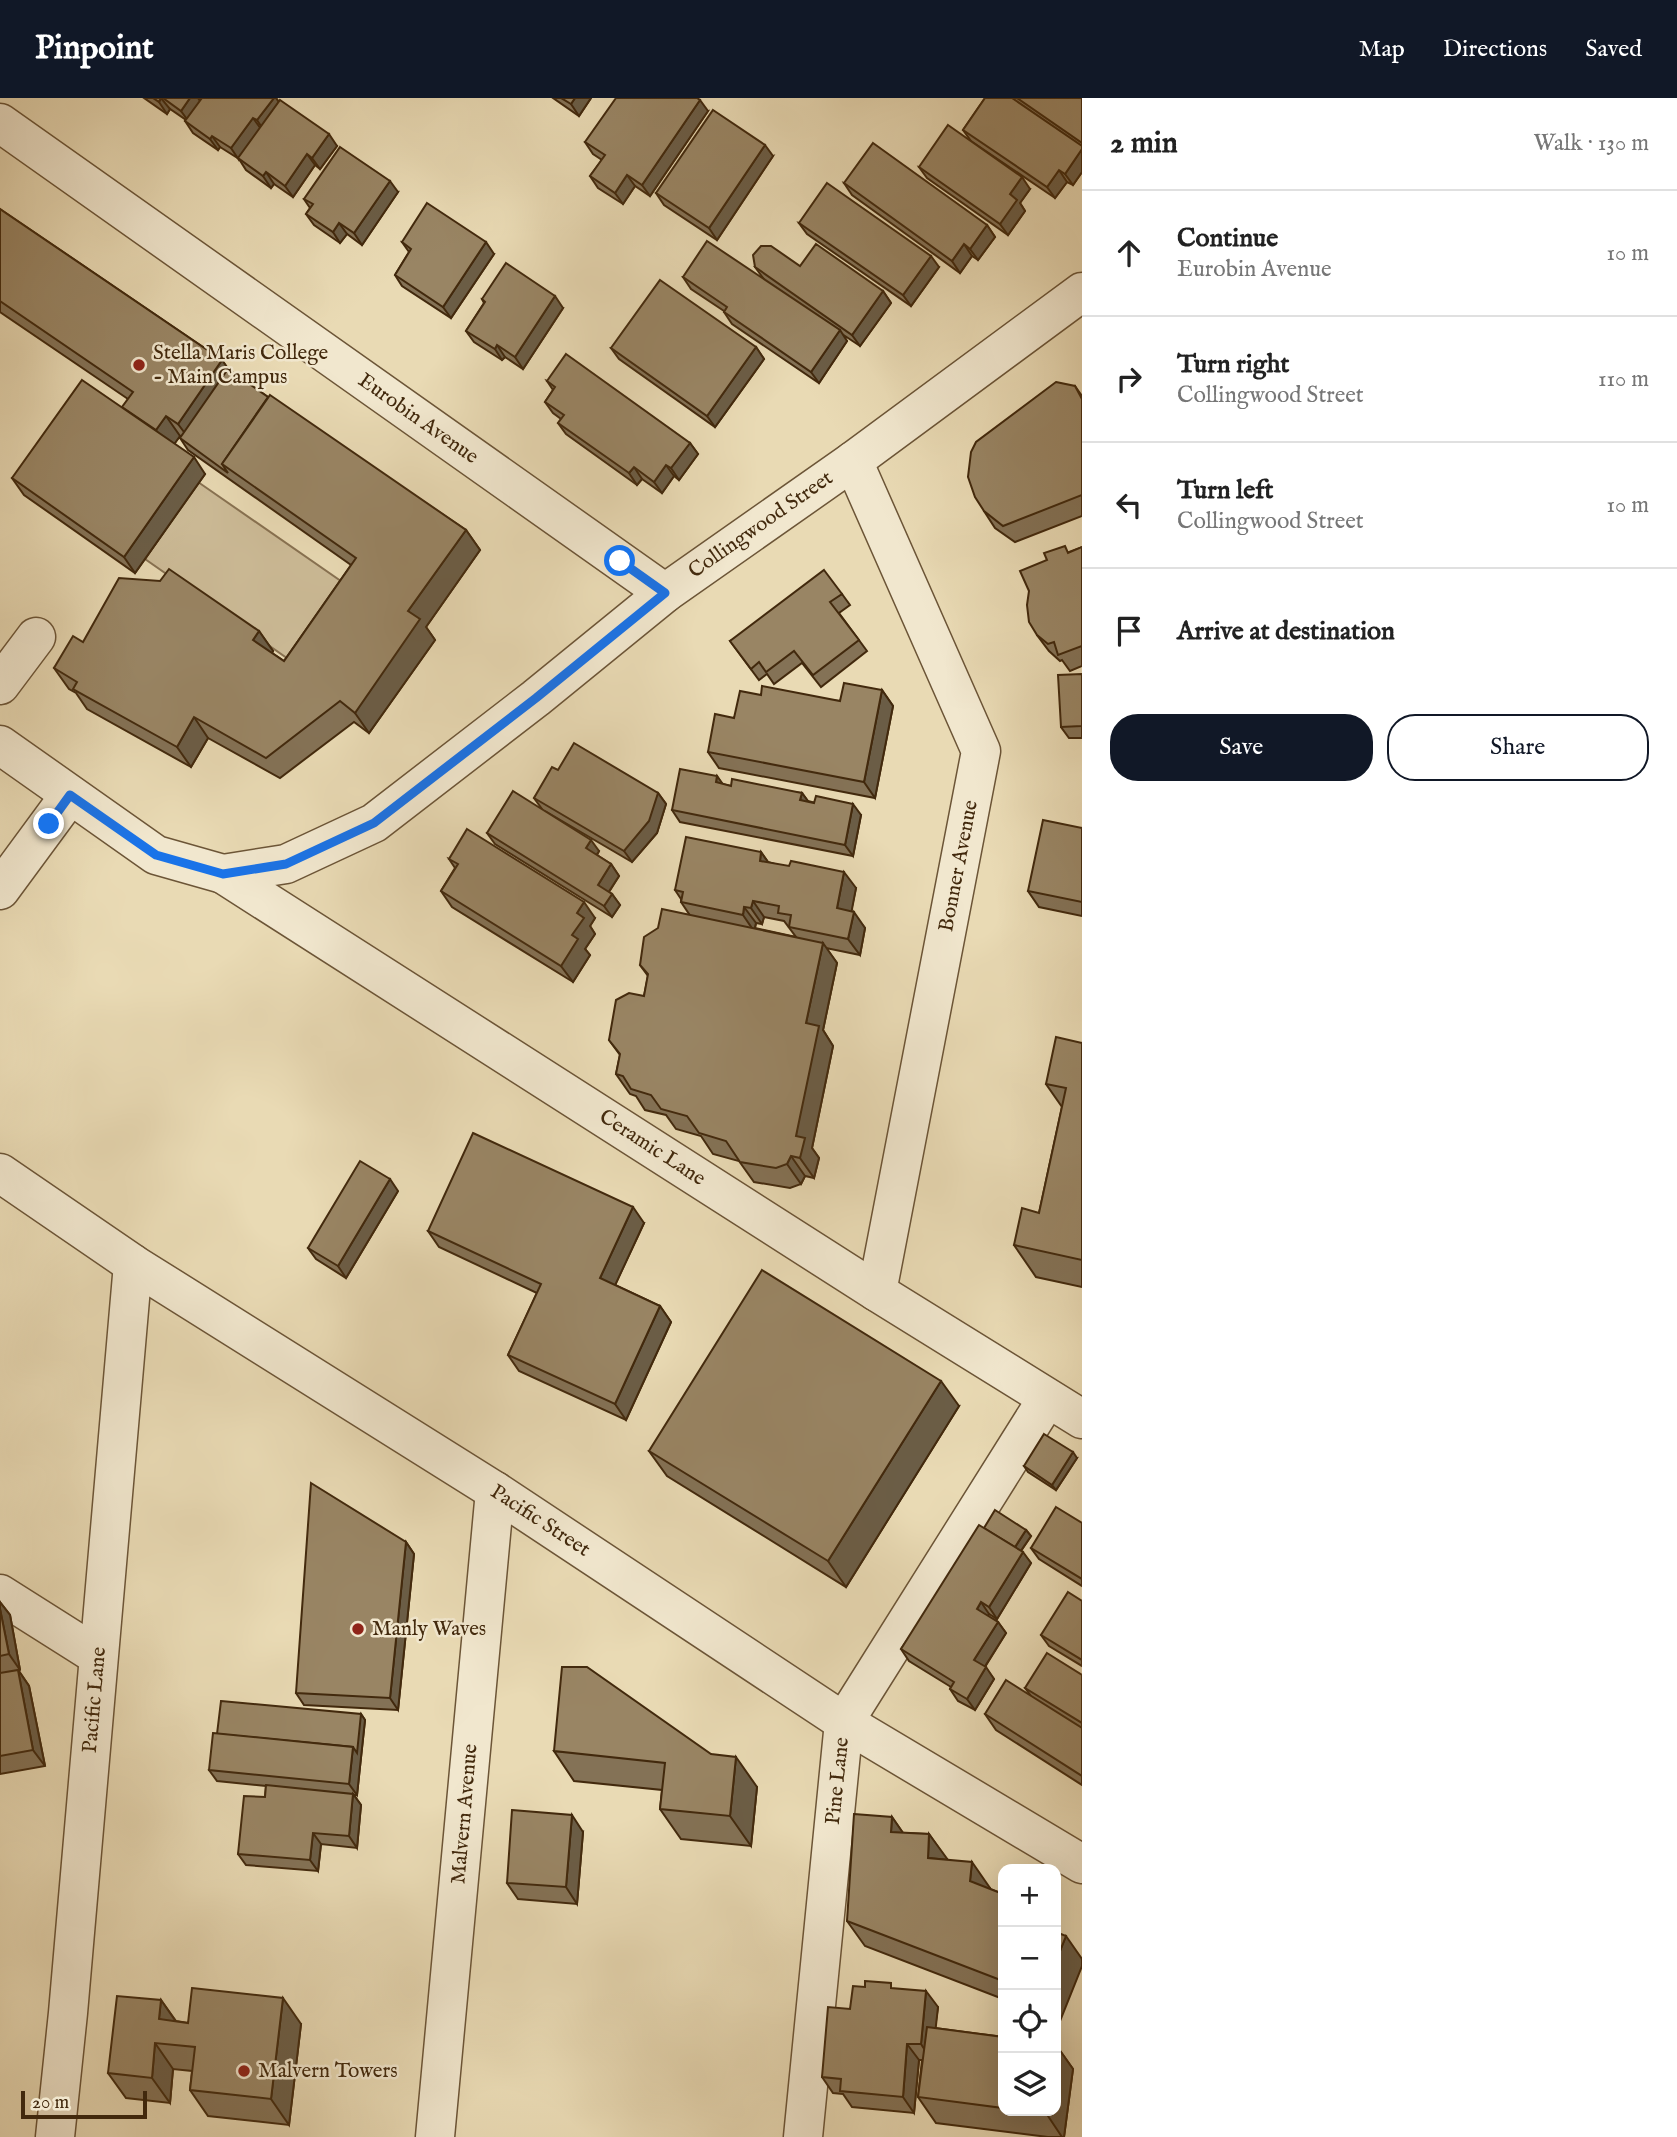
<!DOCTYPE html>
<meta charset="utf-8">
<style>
body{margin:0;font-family:"IM FELL English",serif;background:#f2f2f2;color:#222}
.controls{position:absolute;right:21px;bottom:21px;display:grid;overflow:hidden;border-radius:14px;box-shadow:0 7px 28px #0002}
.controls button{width:63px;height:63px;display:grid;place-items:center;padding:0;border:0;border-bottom:2px solid #e0e0e0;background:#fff;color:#222;font:35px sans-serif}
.scale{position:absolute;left:21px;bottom:18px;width:126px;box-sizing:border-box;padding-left:7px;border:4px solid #42290d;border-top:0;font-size:19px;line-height:24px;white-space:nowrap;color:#42290d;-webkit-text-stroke:5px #f1e7ce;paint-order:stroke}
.stop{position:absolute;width:21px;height:21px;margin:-16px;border:5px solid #1a73e8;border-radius:50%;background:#fff}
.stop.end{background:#1a73e8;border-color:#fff;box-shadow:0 2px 7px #0008}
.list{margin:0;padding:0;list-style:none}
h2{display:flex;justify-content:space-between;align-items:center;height:91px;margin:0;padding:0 28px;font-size:30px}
h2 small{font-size:23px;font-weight:400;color:#767676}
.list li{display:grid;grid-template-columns:46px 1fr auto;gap:21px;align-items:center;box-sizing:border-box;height:126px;padding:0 28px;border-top:2px solid #e0e0e0}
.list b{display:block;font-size:26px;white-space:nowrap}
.list p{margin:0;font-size:23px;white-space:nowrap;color:#767676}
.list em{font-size:23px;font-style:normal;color:#767676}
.actions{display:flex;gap:14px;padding:21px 28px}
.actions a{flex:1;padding:16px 0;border:2px solid #111827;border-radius:28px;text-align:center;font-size:24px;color:#111827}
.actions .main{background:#111827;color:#fff}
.icon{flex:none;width:38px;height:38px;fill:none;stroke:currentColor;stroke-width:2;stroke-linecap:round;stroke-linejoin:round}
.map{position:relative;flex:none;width:1082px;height:2039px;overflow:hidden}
header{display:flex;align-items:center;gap:42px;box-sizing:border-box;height:98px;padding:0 35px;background:#111827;color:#fff}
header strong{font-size:33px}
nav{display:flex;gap:38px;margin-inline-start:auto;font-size:24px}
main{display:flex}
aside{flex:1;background:#fff}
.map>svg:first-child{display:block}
</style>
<header>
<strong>Pinpoint</strong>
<nav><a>Map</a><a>Directions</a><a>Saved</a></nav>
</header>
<main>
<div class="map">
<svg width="1082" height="2039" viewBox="0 0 1082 2039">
<rect width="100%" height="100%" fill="#e9dab4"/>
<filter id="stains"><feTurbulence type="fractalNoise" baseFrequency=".00286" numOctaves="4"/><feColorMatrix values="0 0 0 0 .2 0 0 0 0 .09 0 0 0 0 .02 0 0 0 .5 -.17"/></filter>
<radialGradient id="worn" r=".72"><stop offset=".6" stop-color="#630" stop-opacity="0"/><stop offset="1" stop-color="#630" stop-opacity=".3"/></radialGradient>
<path fill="#cdbc98" stroke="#887252" stroke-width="2" d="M198,384L348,488L294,565L145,461Z"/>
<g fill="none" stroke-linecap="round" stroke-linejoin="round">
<g stroke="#6c5537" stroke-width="41">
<g id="minor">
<path d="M0,25L665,495"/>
<path d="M853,363L981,653L877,1194"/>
<path d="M0,587L36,539"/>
<path d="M0,647L156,757L223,776L286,766L374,725L536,600L665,495L853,363L1082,194"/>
<path d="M223,776L877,1194L1082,1321"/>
<path d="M0,792L70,697"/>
<path d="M0,1075L133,1166L495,1393L844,1624L1082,1766"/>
<path d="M0,1496L98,1558"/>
<path d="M55,2039L68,1915L133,1166"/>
<path d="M435,2039L495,1393"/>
<path d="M803,2039L844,1624L1047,1301"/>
</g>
</g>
<use href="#minor" stroke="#f1e7ce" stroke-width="38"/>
</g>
<g fill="#847256" stroke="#42290d" stroke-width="2" fill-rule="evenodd">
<path d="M144,0H276L279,4L337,48L320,71L315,67L293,99L274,86L271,90L246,72L239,61L220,49L218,52L193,35L185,23L186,22L170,11L167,16Z"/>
<path d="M553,0H591L579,18Z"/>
<path d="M985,0H1082V74L1073,87L1067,84L1055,100L971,43L963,32Z"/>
<path d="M708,13L650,98L635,88L623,106L598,90L590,78L602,62L593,56L585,44Z"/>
<path d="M773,58L717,142L664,107L656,95Z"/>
<path d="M919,69L1030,91L1020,105L1025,113L1008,137L927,80Z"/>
<path d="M844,85L987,127L995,139L978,162L972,158L960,175L852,97Z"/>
<path d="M398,94L362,147L347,136L340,145L314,127L306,116L310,110L304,101Z"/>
<path d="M0,111L222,262L228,271L268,299L466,432L480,452L426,529L435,542L369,635L354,624L280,680L208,640L191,669L87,611L76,595L69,591L54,570L83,544L259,533L273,553L272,555L284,563L351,467L188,352L180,340L181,339L180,338L174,346L205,376L135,475L24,397L12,380L123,310L128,301L0,214Z"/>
<path d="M799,125L939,169L911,208L807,136Z"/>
<path d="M402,144L494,156L451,220L402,188L395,177L409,154Z"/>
<path d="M800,168L883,193L891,205L860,248L842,236L847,243L819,285L732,226L724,214V213L691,191L683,179L763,180L755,169Z"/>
<path d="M482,201L563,210L523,271L505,259L502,262L474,244L466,233L484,205Z"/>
<path d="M756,249L764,261L715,329L619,261L611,250Z"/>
<path d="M547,283L690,345L698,356L679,382L674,378L662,395L642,381L637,387L566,336L558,325L561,321L553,315L545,304L553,292Z"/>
<path d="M1075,288L1082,298V418L1015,444L995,430L984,413Z"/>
<path d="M1082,449V568L1070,573L1062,562L1060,563L1049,553L1037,537L1069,454Z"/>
<path d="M842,496L850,507L839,515L867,553L821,589L802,565L774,586L767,576L759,582L730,543Z"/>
<path d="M1082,576V640H1069L1061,629Z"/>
<path d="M882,592L893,608L875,700L719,670L708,654L734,620L761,597L840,603Z"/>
<path d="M558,672L658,695L666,706L657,735L632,764L545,713L599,753L597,757L611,766L619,778L609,794L612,796L620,807L612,819L495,746L487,735L542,711L534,700Z"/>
<path d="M717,678L722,686L731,688L802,695L808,703L861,717L853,758L680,724L672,712Z"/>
<path d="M1082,730V818L1039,809L1028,793Z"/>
<path d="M761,754L768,764L856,790L851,813L865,830L860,857L826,850L837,865L823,932L833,948L812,1050L819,1060L814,1080L805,1078L801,1086L790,1090L754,1084L739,1063L713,1056L701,1038L676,1031L666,1017L645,1012L636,998L630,996L616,976L620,957L609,942L644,898L648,878L640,867L689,816L681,804V801L675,792ZM764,819L784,823L796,839L755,830L756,825L762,826Z"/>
<path d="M449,761L595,820L590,828L595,836L585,851L590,857L573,884L452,809L441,793L455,770Z"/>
<path d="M1082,945V1189L1036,1179L1014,1147L1039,1115L1062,1009L1046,986Z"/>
<path d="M398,1093L346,1180L316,1161L308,1150Z"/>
<path d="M644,1125L615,1187L660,1208L671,1224L626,1322L519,1273L508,1257L537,1195L439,1149L428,1133Z"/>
<path d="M959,1308L846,1489L667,1378L649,1353Z"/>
<path d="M1077,1360L1056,1392L1028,1374L1024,1368Z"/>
<path d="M1082,1425V1488L1039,1461L1031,1450Z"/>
<path d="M984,1430L1026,1432L1031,1438L1021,1453L1031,1465L997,1521L989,1516L988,1518L998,1524L1006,1535L985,1569L994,1581L975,1612L958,1603L950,1591L951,1589L909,1563L901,1551Z"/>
<path d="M406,1444L414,1456L398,1612L304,1607L296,1595Z"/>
<path d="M1082,1503V1568L1049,1548L1041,1537Z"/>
<path d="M0,1504L10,1517L20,1572L19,1573L29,1588L45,1668L0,1676Z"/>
<path d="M1082,1577V1687L996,1632L985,1616L1031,1598L1025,1590Z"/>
<path d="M361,1616L365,1622L357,1697H354L361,1707L357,1750L321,1746L318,1773L246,1767L238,1756L265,1699L266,1688L217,1683L209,1672Z"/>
<path d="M554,1653L711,1656L757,1689L751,1748L681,1741L660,1711L662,1692L574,1683Z"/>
<path d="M892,1719L903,1735L929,1736L947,1762L990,1790V1791L1003,1796V1901L865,1848L847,1823Z"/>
<path d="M583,1734L577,1806L518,1801L507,1785Z"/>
<path d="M895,1891L938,1909L935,1930L1003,1939V2013H1056V1947L1073,1971L1064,2039H1048L936,2025L918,1999L922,1962H919L914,2015L852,2009L843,1996L833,1995L822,1979L850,1911Z"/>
<path d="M161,1902L176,1923L188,1925L301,1926L289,2027L208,2018L190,1992L192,1973L173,1971L170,2005L126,2000L108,1975Z"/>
</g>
<g fill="#6b5d46" stroke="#42290d" stroke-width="2">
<path d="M161,0L170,11L167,16L159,4Z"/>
<path d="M190,0H198L202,6L189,24L181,13Z"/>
<path d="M274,0H276L283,10L265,34L257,22Z"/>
<path d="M575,0H591L579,18L571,6Z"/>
<path d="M700,2L708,13L650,98L642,87Z"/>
<path d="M253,20L261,31L239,62L231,50Z"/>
<path d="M329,36L337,48L320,71L312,60Z"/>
<path d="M212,38L220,49L218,52L210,41Z"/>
<path d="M765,47L773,58L717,142L709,130Z"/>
<path d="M1082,51V74L1073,87L1065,76Z"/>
<path d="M307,56L315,67L293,99L285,88Z"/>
<path d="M1059,72L1067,84L1055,100L1047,89Z"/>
<path d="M266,74L274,86L271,90L263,78Z"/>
<path d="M627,77L635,88L623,106L615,95Z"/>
<path d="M1022,79L1030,91L1020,105L1025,113L1008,137L1000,126L1010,96Z"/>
<path d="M390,83L398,94L362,147L354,135Z"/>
<path d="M339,125L347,136L340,145L333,134Z"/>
<path d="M987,127L995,139L978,162L970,151Z"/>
<path d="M486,144L494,156L451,220L443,209Z"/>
<path d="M964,146L972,158L960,175L952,163Z"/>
<path d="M931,158L939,169L911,208L903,197Z"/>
<path d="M883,193L891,205L860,248L852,237Z"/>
<path d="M555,198L563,210L523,271L515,259Z"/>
<path d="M840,232L847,243L819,285L811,274Z"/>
<path d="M497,247L505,259L502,262L495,251Z"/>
<path d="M756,249L764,261L715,329L707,318Z"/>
<path d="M222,262L236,282L193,346L178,326Z"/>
<path d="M166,318L180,338L170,352L156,332Z"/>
<path d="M690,345L698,356L679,382L671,370Z"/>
<path d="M194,359L205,376L135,475L124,459Z"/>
<path d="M666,367L674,378L662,395L654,384Z"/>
<path d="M634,369L642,381L637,387L629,375Z"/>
<path d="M466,432L480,452L426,529L435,542L369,635L355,615L408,513Z"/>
<path d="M259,533L273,553L267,563L253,542Z"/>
<path d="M882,592L893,608L875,700L864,684Z"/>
<path d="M194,619L208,640L191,669L177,649Z"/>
<path d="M717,678L725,689L716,684Z"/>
<path d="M658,695L666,706L657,735L632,764L624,753Z"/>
<path d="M802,695L810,706L800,702Z"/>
<path d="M853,706L861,717L853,758L845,747Z"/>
<path d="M591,742L599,753L594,761L586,750Z"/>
<path d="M761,754L773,771L760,763Z"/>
<path d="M611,766L619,778L606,798L598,787Z"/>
<path d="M844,774L856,790L849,827L837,810Z"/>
<path d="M612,796L620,807L612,819L604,808Z"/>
<path d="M753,803L764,819L762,826L751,810Z"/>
<path d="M584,804L595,820L590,828L595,836L585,851L590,857L573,884L561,868L572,837L577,815Z"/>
<path d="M744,809L756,825L754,833L743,817Z"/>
<path d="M854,814L865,830L860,857L848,841Z"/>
<path d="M823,845L837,865L823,932L833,948L812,1050L819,1060L814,1080L800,1060L796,1038L806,925Z"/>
<path d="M791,1058L805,1078L801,1086L787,1066Z"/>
<path d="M390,1081L398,1093L346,1180L338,1168Z"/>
<path d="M633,1109L644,1125L611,1196L600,1180Z"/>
<path d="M660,1208L671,1224L626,1322L615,1306Z"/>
<path d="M941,1283L959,1308L846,1489L828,1463Z"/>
<path d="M1073,1354L1077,1360L1056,1392L1052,1387Z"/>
<path d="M1026,1432L1031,1438L1018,1457L1014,1451Z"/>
<path d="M406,1444L414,1456L398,1612L390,1600Z"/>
<path d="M1023,1454L1031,1465L997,1521L989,1509Z"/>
<path d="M0,1504L10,1517L20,1572L9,1556L0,1511Z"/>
<path d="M981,1504L989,1516L985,1523L977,1511Z"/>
<path d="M998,1524L1006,1535L982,1573L974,1562Z"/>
<path d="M986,1569L994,1581L975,1612L967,1601Z"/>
<path d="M18,1572L29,1588L45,1668L33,1652Z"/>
<path d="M361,1616L365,1622L357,1697L349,1686L353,1649Z"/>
<path d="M736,1659L757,1689L751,1748L730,1718Z"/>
<path d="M353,1696L361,1707L357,1750L349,1738Z"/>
<path d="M572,1717L583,1734L577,1806L566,1789Z"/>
<path d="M892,1719L910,1745L891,1734Z"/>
<path d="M313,1735L321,1746L318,1773L310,1762Z"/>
<path d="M929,1736L948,1762L928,1760Z"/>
<path d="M972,1764L990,1790L988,1809L970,1783Z"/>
<path d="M1066,1838L1082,1861V1868L1060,1923L1056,1917V1863Z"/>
<path d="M926,1893L938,1909L932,1963L921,1946Z"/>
<path d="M283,1900L301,1926L289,2027L271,2001Z"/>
<path d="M161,1902L179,1928L159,1921Z"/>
<path d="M155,1945L173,1971L170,2005L152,1980Z"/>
<path d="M907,1946L919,1962L914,2015L903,1999Z"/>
<path d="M1056,1947L1073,1971L1064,2039H1062L1046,2015V2013H1056Z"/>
</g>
<g fill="#998564" stroke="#42290d" stroke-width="2">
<path d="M153,0H161L159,4Z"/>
<path d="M163,0H190L181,13Z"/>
<path d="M202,0H274L257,22L253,20L231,50L212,38L210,41L185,23Z"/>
<path d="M561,0H575L571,6Z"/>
<path d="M616,0H697L700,2L642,87L627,77L615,95L590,78L605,57L585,44Z"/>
<path d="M985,0H1012L1082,48V51L1065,76L1059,72L1047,89L963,32Z"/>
<path d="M1017,0H1082V45Z"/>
<path d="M280,2L329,36L312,60L307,56L285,88L266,74L263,78L238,60Z"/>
<path d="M713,12L765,47L709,130L656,95Z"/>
<path d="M948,27L1022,79L1010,96L1017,102L1000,126L919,69Z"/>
<path d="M873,45L987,127L970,151L964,146L952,163L844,85Z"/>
<path d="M340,49L390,83L354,135L339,125L333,134L306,116L313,106L304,101Z"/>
<path d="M827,85L931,158L903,197L799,125Z"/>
<path d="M427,105L486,144L443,209L395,177L411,151L402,144Z"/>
<path d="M0,111L222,262L178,326L166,318L156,332L122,309L133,294L0,203Z"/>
<path d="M707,143L840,232L811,274L724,214L727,209L683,179Z"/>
<path d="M816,146L883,193L852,237L755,169L753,157L761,148H771L800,168Z"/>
<path d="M506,165L555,198L515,259L497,247L495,251L466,233L485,204L482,201Z"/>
<path d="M660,182L756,249L707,318L611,250Z"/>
<path d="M566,256L690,345L671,370L666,367L654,384L634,369L629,375L558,325L564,317L545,304L555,289L547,283Z"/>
<path d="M228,271L268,299L222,366L228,375L180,340Z"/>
<path d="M82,282L194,359L124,459L12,380Z"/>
<path d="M1056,284L1075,288L1082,301V397L1003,428L984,413L975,399L968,379L971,354L976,344Z"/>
<path d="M270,297L466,432L408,513L420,521L355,615L340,603L266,660L194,619L177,649L73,591L77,584L54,570L73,538L83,544L119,480L160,483L169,471L259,533L253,542L284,563L356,460L222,366Z"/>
<path d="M1065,448L1068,455L1082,449V548L1058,557L1054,544L1048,546L1037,537L1029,524L1027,507L1029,493L1020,473L1047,462L1044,455Z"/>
<path d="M824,472L842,496L830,504L859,542L813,577L794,553L766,574L759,564L751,571L730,543Z"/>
<path d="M1082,576V628L1061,629L1058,577Z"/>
<path d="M844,585L882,592L864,684L708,654L715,616L734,620L740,593L761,597L762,588L840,603Z"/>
<path d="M574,645L658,695L649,723L624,753L534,700L552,669L558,672Z"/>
<path d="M680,671L717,678L716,684L731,688L732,681L802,695L800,702L814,705L816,698L853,706L845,747L672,712Z"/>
<path d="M513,693L591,742L586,750L611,766L598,787L612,796L604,808L487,735Z"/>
<path d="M1043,722L1082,730V804L1028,793Z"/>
<path d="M467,731L584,804L577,815L584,820L572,837L578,841L561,868L441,793L458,766L449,761Z"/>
<path d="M686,739L761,754L760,763L789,768L791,763L844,774L837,810L854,814L848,841L789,829L791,817L778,815L779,808L753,803L751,810L744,809L743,817L681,804L683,794L675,792Z"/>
<path d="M662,811L823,845L806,925L819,928L796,1038L805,1040L800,1060L791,1058L787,1066L776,1070L740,1064L726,1043L699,1035L687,1018L661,1011L651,997L631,991L623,978L616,976L620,956L609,942L616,902L629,895L644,898L648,876L640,867L644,839L658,830Z"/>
<path d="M1056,939L1082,945V1162L1014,1147L1022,1110L1039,1115L1066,990L1046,986Z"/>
<path d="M473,1035L633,1109L600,1180L660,1208L615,1306L508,1257L541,1186L428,1133Z"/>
<path d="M360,1063L390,1081L338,1168L308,1150Z"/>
<path d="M762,1172L941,1283L828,1463L649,1353Z"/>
<path d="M1044,1336L1073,1354L1052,1387L1024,1368Z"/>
<path d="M311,1385L406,1444L390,1600L296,1595Z"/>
<path d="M1056,1409L1082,1425V1481L1031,1450Z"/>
<path d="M995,1412L1026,1432L1015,1449L984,1430Z"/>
<path d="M979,1427L1023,1454L989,1509L981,1504L977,1511L998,1524L974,1562L986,1569L967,1601L950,1591L954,1584L901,1551Z"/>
<path d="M1068,1494L1082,1503V1562L1041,1537Z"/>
<path d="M0,1511L9,1556L0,1558Z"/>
<path d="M1047,1555L1082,1577V1625L1025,1590Z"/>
<path d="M562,1569H587L711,1656L736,1659L730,1718L660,1711L665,1665L554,1653Z"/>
<path d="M18,1572L33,1652L0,1658V1575Z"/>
<path d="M1006,1582L1082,1630V1678L985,1616Z"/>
<path d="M221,1603L361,1616L357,1655L353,1649L217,1636Z"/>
<path d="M213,1635L353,1649L349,1686L209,1672Z"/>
<path d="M266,1687L353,1696L349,1738L313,1735L310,1762L238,1756L244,1698L265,1699Z"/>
<path d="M512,1712L572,1717L566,1789L507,1785Z"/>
<path d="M854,1716L892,1719L891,1734L929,1736L928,1760L972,1764L970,1783L1003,1796V1883L847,1823Z"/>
<path d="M1056,1834L1066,1838L1056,1863Z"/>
<path d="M865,1883L891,1885V1890L926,1893L921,1946H907L903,1999L840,1993L841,1981L822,1979L828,1909L850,1911L853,1888L865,1889Z"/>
<path d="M192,1890L283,1900L271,2001L190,1992L195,1949L155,1945L152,1980L108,1975L117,1898L161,1902L159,1921L188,1925Z"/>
<path d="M927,1929L1003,1939V2010L918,1999Z"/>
<path d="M1026,2013H1046V2015Z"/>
</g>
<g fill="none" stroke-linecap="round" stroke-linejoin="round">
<path stroke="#1a73e8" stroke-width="9" d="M49,726L70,697L156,757L223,776L286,766L374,725L536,600L665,495L620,463"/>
</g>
<g fill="#8f2418" stroke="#f1e7ce" stroke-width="2.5">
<circle cx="139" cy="267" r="7"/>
<circle cx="358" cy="1531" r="7"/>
<circle cx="244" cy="1973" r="7"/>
</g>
<g text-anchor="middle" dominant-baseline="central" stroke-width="5" stroke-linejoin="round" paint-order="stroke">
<g font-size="21" fill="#42290d" stroke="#f1e7ce" text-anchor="start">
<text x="153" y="255">Stella Maris College<tspan x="153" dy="24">- Main Campus</tspan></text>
<text x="372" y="1531">Manly Waves</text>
<text x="258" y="1973">Malvern Towers</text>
</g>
<g font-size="21" fill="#42290d" stroke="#f1e7ce">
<text transform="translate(418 321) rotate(35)">Eurobin Avenue</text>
<text transform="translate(761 427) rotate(-35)">Collingwood Street</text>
<text transform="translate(959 768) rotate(-79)">Bonner Avenue</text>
<text transform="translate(652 1050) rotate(33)">Ceramic Lane</text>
<text transform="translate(540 1423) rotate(33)">Pacific Street</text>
<text transform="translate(95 1602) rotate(-85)">Pacific Lane</text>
<text transform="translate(838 1683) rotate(-84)">Pine Lane</text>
<text transform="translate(465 1716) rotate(-85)">Malvern Avenue</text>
</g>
</g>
<rect width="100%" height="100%" filter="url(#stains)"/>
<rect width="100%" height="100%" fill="url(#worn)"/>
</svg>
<div class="controls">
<button>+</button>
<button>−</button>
<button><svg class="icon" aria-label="locate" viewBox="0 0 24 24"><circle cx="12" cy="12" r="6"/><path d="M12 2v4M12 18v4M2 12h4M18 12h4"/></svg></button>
<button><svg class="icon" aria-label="layers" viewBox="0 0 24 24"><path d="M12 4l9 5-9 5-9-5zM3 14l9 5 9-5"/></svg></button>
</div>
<div class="scale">20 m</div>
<div class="stop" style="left:620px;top:463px"></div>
<div class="stop end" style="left:49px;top:726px"></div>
</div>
<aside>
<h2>2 min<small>Walk · 130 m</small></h2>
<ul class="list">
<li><svg class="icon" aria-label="ahead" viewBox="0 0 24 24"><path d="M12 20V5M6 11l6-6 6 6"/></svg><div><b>Continue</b><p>Eurobin Avenue</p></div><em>10 m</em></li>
<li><svg class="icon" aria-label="right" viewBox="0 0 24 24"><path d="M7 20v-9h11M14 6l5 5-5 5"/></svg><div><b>Turn right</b><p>Collingwood Street</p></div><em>110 m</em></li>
<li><svg class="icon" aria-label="left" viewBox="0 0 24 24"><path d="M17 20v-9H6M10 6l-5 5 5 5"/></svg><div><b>Turn left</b><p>Collingwood Street</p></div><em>10 m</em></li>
<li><svg class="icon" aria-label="arrive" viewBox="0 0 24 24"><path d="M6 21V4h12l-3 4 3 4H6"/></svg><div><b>Arrive at destination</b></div></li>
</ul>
<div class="actions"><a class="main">Save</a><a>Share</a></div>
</aside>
</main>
